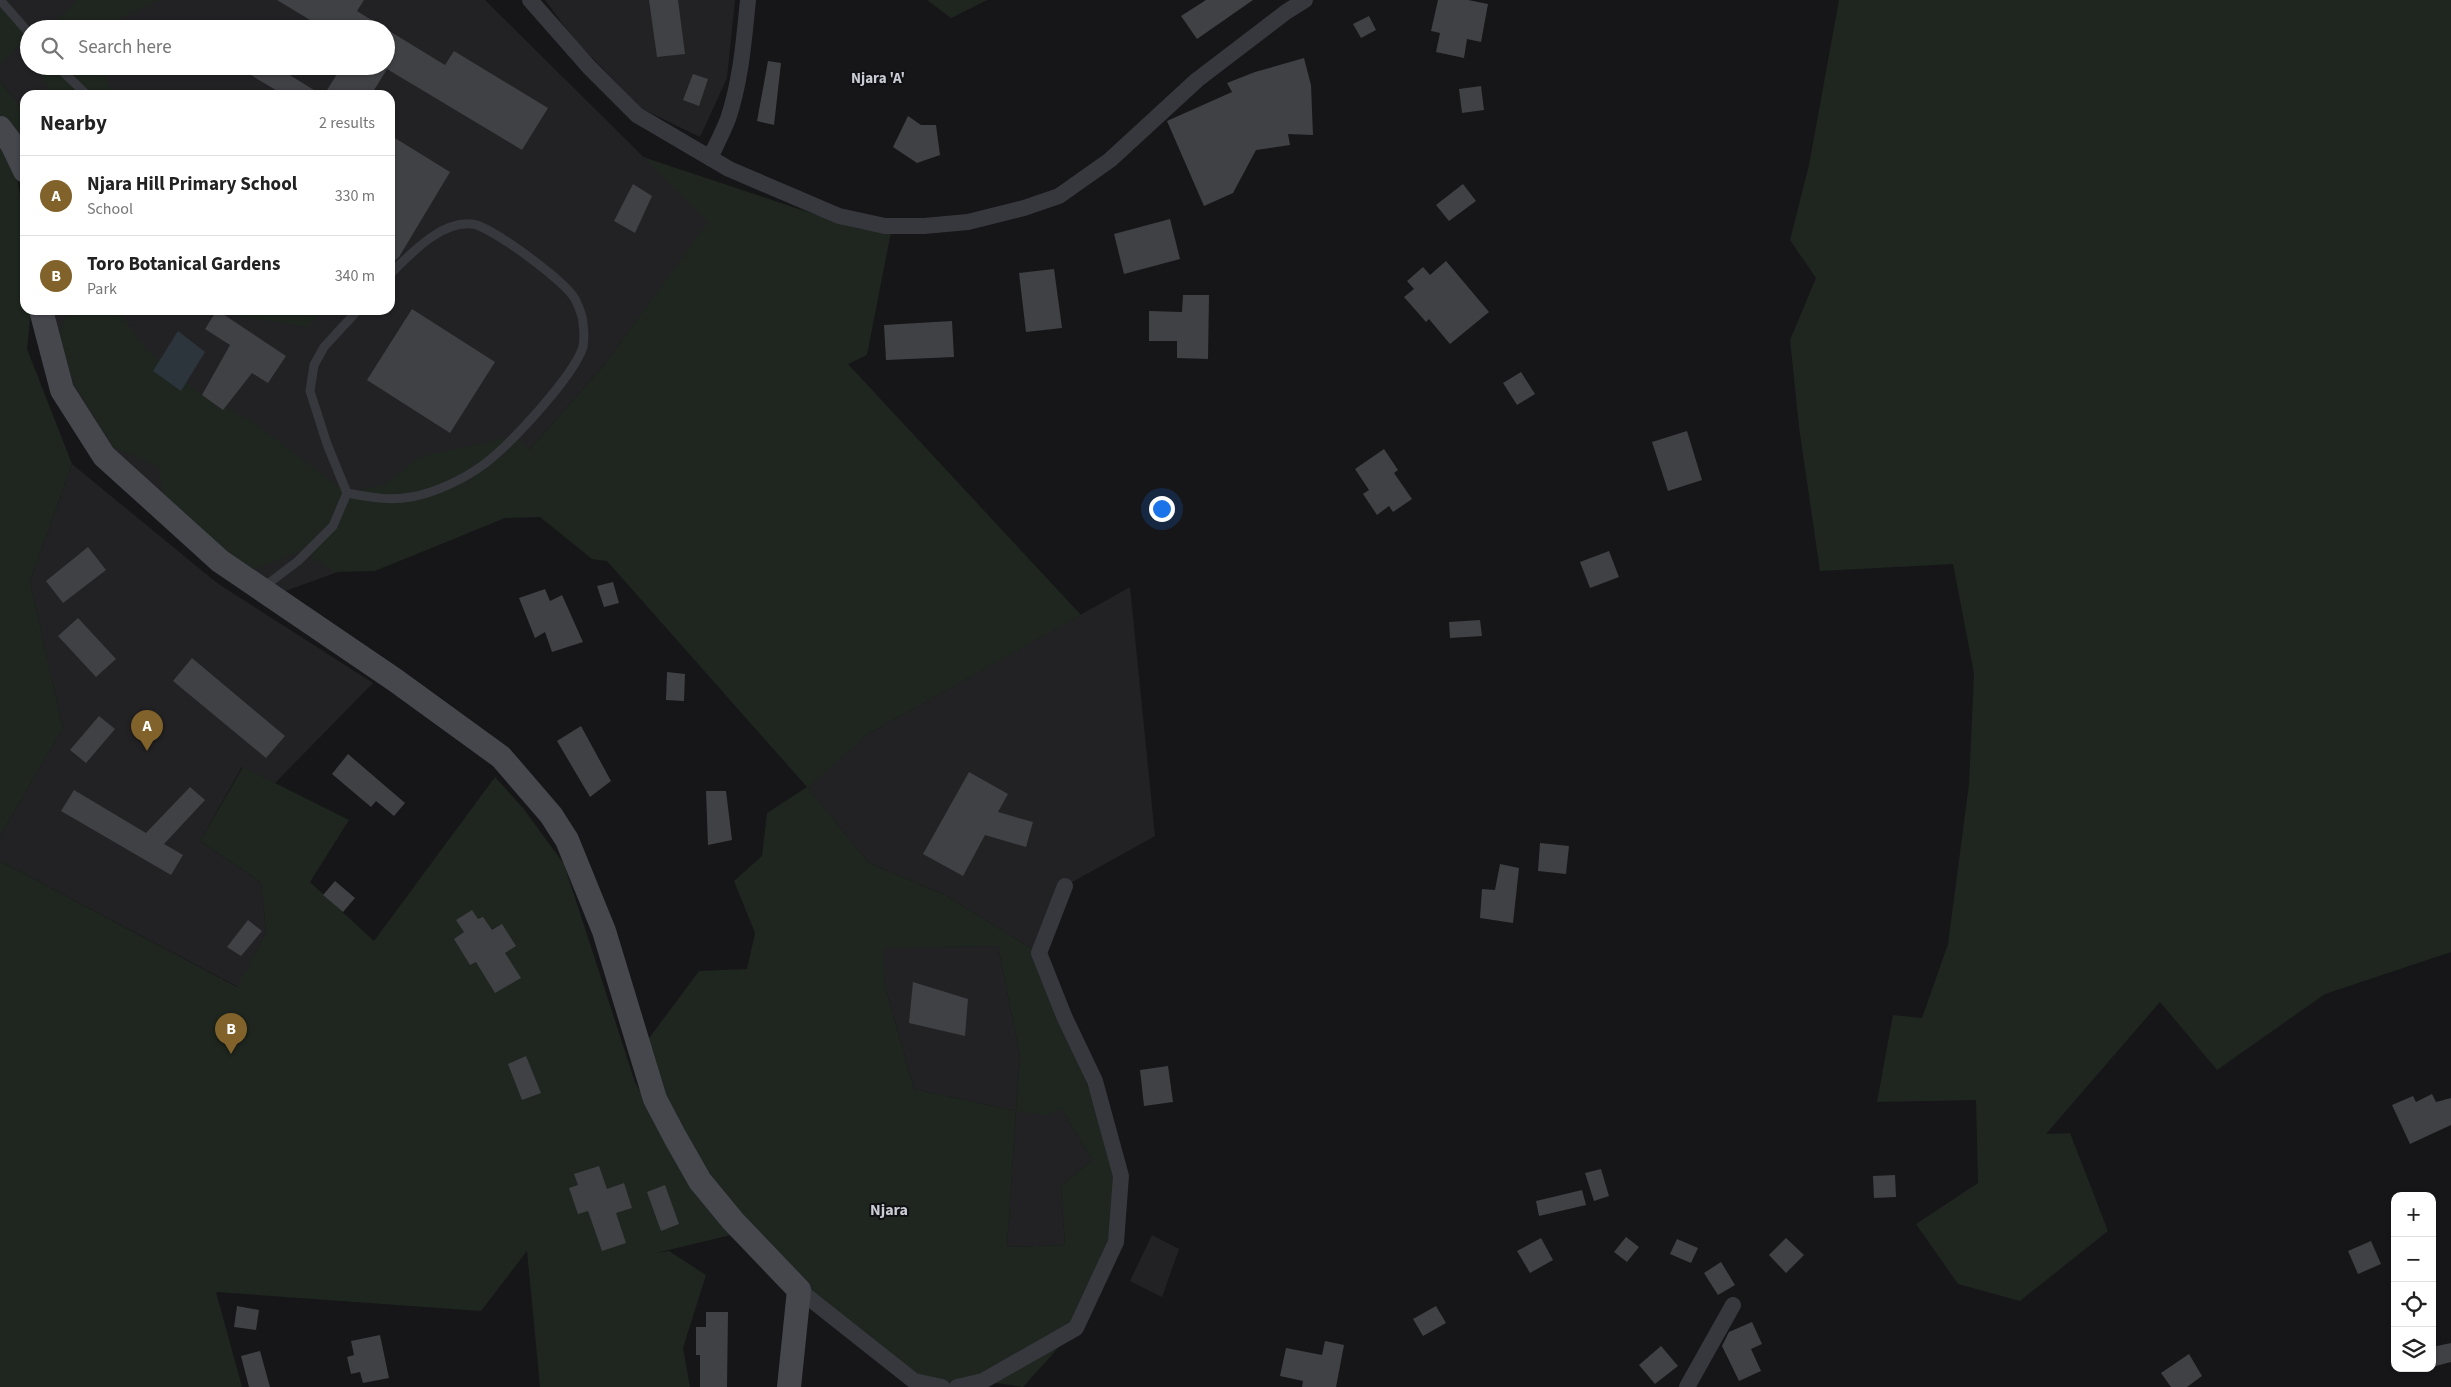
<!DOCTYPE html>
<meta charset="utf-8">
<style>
body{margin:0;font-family:"Source Sans 3",sans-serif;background:#f2f2f2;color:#222}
.controls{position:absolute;right:15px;bottom:15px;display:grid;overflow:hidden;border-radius:10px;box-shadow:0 1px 4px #0004}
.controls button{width:45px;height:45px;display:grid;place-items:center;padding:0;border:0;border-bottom:1px solid #e0e0e0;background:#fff;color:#222;font:25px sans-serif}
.you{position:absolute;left:1161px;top:508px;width:18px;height:18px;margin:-12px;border:4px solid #fff;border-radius:50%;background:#1a73e8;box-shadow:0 0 0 8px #1a73e833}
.badge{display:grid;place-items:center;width:32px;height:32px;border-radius:50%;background:#80622a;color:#fff;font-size:16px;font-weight:700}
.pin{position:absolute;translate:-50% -41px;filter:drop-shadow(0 1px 2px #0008)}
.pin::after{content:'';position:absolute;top:26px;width:18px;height:15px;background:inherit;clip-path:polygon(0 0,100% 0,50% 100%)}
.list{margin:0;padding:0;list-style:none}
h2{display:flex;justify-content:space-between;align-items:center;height:65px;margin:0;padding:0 20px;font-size:21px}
h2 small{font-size:16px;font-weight:400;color:#767676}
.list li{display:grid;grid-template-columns:32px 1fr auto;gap:15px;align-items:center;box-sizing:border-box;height:80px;padding:0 20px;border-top:1px solid #e0e0e0}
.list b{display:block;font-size:19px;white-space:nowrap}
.list p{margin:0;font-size:16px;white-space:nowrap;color:#767676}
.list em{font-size:16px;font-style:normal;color:#767676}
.icon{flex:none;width:28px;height:28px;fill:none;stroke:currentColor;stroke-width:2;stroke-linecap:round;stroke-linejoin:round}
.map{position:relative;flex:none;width:2451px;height:1387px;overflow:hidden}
.search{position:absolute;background:#fff;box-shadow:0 1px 4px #0004;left:20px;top:20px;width:375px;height:55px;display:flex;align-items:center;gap:12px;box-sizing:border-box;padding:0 18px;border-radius:28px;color:#767676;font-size:19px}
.panel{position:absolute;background:#fff;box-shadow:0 1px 4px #0004;left:20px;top:90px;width:375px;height:225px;border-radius:15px}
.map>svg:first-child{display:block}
</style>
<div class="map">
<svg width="2451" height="1387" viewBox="0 0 2451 1387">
<rect width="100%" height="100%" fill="#161618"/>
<g fill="#222225" fill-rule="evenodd">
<path d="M0,0H485L709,222L604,365L529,450L548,495L272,596L104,456L62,390L41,310H390V95H25V112L0,81ZM29,29H386V66H29Z"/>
<path d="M545,0H735L727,78L700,137L642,109L573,38Z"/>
<path d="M72,464L217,583L373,683L275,783L242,767L200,841L261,882L266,933L238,987L0,861V836L63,728L30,582Z"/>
<path d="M1130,587L1155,836L1065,886L1039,953L945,895L869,863L807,787L868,734Z"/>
<path d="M998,946L1020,1056L1016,1111L1061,1108L1092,1160L1061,1186L1065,1245L1007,1247L1016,1111L914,1089L885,986L882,947Z"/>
<path d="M1152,1235L1179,1249L1162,1297L1130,1281Z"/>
</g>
<g fill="#1e261f" fill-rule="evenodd">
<path d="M0,0H9L16,17L29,36L0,64Z"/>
<path d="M78,0H160L119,19L113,29H47Z"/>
<path d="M927,0H987L951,18Z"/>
<path d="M1839,0H2451V952L2325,994L2217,1070L2160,1002L2046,1134L2070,1133L2108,1231L2020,1301L1958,1284L1916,1224L1978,1183L1976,1100L1877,1102L1893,1015L1922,1018L1948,944L1969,784L1974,673L1953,564L1820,571L1799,427L1790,340L1816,278L1790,240L1809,165Z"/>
<path d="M39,66H104L110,88L121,95H53L38,71Z"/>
<path d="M0,81L25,112V146L0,115Z"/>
<path d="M0,146L15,168L25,223V310H31L27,349L72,464L30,582L63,728L0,836Z"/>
<path d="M643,157L859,229L891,232L867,355L848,364L1081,615L868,734L808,788L869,863L945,895L1039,953L1121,1176L1116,1242L1076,1328L1023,1387L983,1381L957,1387L914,1381L733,1221L641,1049L699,971L747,969L755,933L734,881L762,856L767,813L807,787L607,561L592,559L540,517L505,518L375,571L335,572L301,551L255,569L206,548L163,509L160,467L114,448L74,384L58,337L68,310H118L146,349L202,395L253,422L347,493L386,484L419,457L515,436L529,450L604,365L708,222ZM998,946L1020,1056L1016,1111L914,1089L885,986L883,948ZM1061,1108L1092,1160L1061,1186L1065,1245L1007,1247L1016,1111L1050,1115Z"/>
<path d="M199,310H324L308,327Z"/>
<path d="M243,767L349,820L310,882L374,941L495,777L523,808L564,864L635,1082L693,1188L731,1235L656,1253L669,1251L706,1275L683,1348L690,1387H540L527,1251L481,1311L216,1292L242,1387H0V861L237,987L266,933L261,882L200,841Z"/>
</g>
<path fill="#2c353c" d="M178,331L205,352L181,391L153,371Z"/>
<g fill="#404145">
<path d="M277,0H364L357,11L386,29H325Z"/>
<path d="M649,0H678L685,54L657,57Z"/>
<path d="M1206,0H1253L1197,39L1181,16Z"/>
<path d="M1438,0H1468L1488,4L1481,42L1467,39L1464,58L1436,52L1440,33L1431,31Z"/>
<path d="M1369,16L1376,30L1361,38L1353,24Z"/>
<path d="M386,29L445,65L454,51L548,108L522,150L387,69L371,95H324L342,66H386Z"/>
<path d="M1304,58L1311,85L1313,135L1288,134L1290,145L1256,150L1233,193L1204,206L1167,121L1232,92L1227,83L1255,72Z"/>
<path d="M768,61L781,63L774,125L757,121Z"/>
<path d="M236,66H275L322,95H284Z"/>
<path d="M693,74L708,79L699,106L683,100Z"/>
<path d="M1481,86L1484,110L1462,113L1459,89Z"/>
<path d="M908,116L921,125H936L940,155L917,163L893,147Z"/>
<path d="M390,135L450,172L399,257L390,265Z"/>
<path d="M633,184L652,196L635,233L614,221Z"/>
<path d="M1463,184L1476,201L1449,221L1436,205Z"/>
<path d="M1170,219L1180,259L1124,274L1114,234Z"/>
<path d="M1446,261L1489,312L1450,344L1429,319L1426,322L1404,297L1414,289L1407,281L1423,267L1430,275Z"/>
<path d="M1054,269L1062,328L1026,332L1019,273Z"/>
<path d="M1183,295H1209L1208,359L1177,358V341H1149V311L1182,312Z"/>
<path d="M412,309L495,362L450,433L367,380Z"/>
<path d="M217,310L286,356L268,383L252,373L223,410L202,395L230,345L205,329Z"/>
<path d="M952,321L954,357L886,360L884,325Z"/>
<path d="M1521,372L1535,394L1517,405L1503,383Z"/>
<path d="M1687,431L1702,480L1668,491L1652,442Z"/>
<path d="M1384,449L1398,470L1394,473L1412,499L1393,512L1389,506L1377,515L1363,494L1369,490L1355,469Z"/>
<path d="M88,547L106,570L63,603L46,581Z"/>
<path d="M1609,551L1619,577L1590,588L1580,562Z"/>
<path d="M613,582L619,603L604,607L597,586Z"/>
<path d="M545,589L550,601L562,595L583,642L552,652L545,632L535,638L519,598Z"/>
<path d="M78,618L116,659L96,677L58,636Z"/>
<path d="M1480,620L1482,636L1450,638L1449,622Z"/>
<path d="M192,658L285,736L266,758L173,681Z"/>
<path d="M667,672L685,674L684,701L666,700Z"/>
<path d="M99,716L115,729L86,763L70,750Z"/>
<path d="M581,726L611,781L590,797L557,741Z"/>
<path d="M348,754L405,803L394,816L376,801L371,807L332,774Z"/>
<path d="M969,772L1008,794L998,812L1033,822L1026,847L985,835L963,876L923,854Z"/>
<path d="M190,787L205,800L164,844L183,855L171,875L61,811L74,790L146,833Z"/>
<path d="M706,791H726L732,840L708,845Z"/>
<path d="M1540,843L1569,846L1566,874L1538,871Z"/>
<path d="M1500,864L1519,868L1513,923L1480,918L1482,889L1495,890Z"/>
<path d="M335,881L355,898L343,912L323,895Z"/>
<path d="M472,910L478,919L483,917L492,930L502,924L516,946L505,953L521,978L495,993L476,962L470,965L454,939L464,932L456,920Z"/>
<path d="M248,920L262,931L241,956L227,947Z"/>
<path d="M913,982L968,999L965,1036L909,1023Z"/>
<path d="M526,1056L541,1093L522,1100L508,1064Z"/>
<path d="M1168,1066L1173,1102L1144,1106L1140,1070Z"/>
<path d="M2432,1094L2436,1102L2451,1098V1125L2410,1144L2392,1105L2413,1096L2416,1102Z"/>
<path d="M599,1166L607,1189L624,1183L632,1208L616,1213L626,1243L602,1251L588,1211L578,1214L569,1188L578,1185L574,1174Z"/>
<path d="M1601,1169L1609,1196L1594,1201L1585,1173Z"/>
<path d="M1895,1175L1896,1197L1874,1198L1873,1176Z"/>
<path d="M665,1185L679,1224L661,1231L647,1192Z"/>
<path d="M1582,1190L1586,1205L1539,1216L1536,1201Z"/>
<path d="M1626,1237L1639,1247L1627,1262L1614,1252Z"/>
<path d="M1541,1238L1553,1260L1530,1273L1517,1251Z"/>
<path d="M1786,1238L1804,1255L1786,1273L1769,1255Z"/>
<path d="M1677,1239L1698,1248L1691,1263L1670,1254Z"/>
<path d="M2371,1241L2381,1264L2358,1274L2348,1251Z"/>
<path d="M1721,1262L1735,1285L1718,1295L1704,1273Z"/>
<path d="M237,1306L259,1310L256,1330L234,1327Z"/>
<path d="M1436,1306L1446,1323L1423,1336L1413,1319Z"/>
<path d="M706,1312H728L727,1387H700V1355H696V1327H706Z"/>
<path d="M1752,1322L1762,1344L1751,1349L1761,1371L1739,1381L1722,1346L1729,1332Z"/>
<path d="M380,1335L389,1378L363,1383L360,1372L351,1374L347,1357L354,1355L351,1341Z"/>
<path d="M1325,1341L1344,1345L1336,1387H1302L1303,1381L1280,1376L1286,1348L1322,1355Z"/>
<path d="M2451,1343V1362L2432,1367V1347Z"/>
<path d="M1661,1346L1678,1366L1655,1384L1639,1365Z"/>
<path d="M260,1351L270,1387H249L241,1356Z"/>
<path d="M2189,1354L2202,1376L2187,1387H2171L2161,1373Z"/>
</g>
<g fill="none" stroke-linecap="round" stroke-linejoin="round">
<g stroke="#37383d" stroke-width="9">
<path d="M0,0L29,33"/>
<path d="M57,66L87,95"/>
<path d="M347,493C369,497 389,501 411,497C435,493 464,479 483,465C510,445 573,377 583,347C584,340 584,330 583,324C583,317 578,305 575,299C565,281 491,226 472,224C440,221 411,254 390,274"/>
<path d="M261,589L298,561L333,526L347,493L327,444L310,391L314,365L324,347L358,310"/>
</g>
<g stroke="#37383d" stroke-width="16">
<path d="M530,0L589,67L637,115L729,169L839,216L885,226H924L968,222L1024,208L1059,196L1110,160L1197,80L1286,12L1305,0"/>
<path d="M710,158C716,145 723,132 728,119C741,80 744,40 748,0"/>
<path d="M799,1290L914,1381L942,1387"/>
<path d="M957,1387L983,1381L1076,1328L1116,1242L1121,1176L1095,1081L1064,1016L1039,953L1065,886"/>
<path d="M1687,1387L1733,1305"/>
</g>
<g stroke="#45474d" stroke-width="24">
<path d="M0,128L12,144L25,171"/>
<path d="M41,310L62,390L104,456L220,561L395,680L501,757L551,815L567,840L604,931L655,1099L675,1137L700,1181L733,1221L799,1290L789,1387"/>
</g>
</g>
<g text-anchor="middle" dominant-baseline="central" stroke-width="4" stroke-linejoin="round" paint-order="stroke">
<g font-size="15" font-weight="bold" fill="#c9ccd4" stroke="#111113">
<text x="878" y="78">Njara 'A'</text>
</g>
<g font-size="16" font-weight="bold" fill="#c9ccd4" stroke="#111113">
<text x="889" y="1210">Njara</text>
</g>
</g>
</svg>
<div class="controls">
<button>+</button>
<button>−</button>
<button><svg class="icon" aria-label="locate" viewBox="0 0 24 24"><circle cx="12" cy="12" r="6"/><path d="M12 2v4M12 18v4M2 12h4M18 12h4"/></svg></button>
<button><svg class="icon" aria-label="layers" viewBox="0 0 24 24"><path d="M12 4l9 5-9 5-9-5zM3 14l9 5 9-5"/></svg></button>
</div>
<div class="you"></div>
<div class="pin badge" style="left:147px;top:751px">A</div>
<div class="pin badge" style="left:231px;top:1054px">B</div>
<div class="search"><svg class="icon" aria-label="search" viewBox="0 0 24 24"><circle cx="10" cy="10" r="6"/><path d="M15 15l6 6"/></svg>Search here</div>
<section class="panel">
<h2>Nearby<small>2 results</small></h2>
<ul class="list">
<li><span class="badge">A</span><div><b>Njara Hill Primary School</b><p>School</p></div><em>330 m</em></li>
<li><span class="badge">B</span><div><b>Toro Botanical Gardens</b><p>Park</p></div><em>340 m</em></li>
</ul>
</section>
</div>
